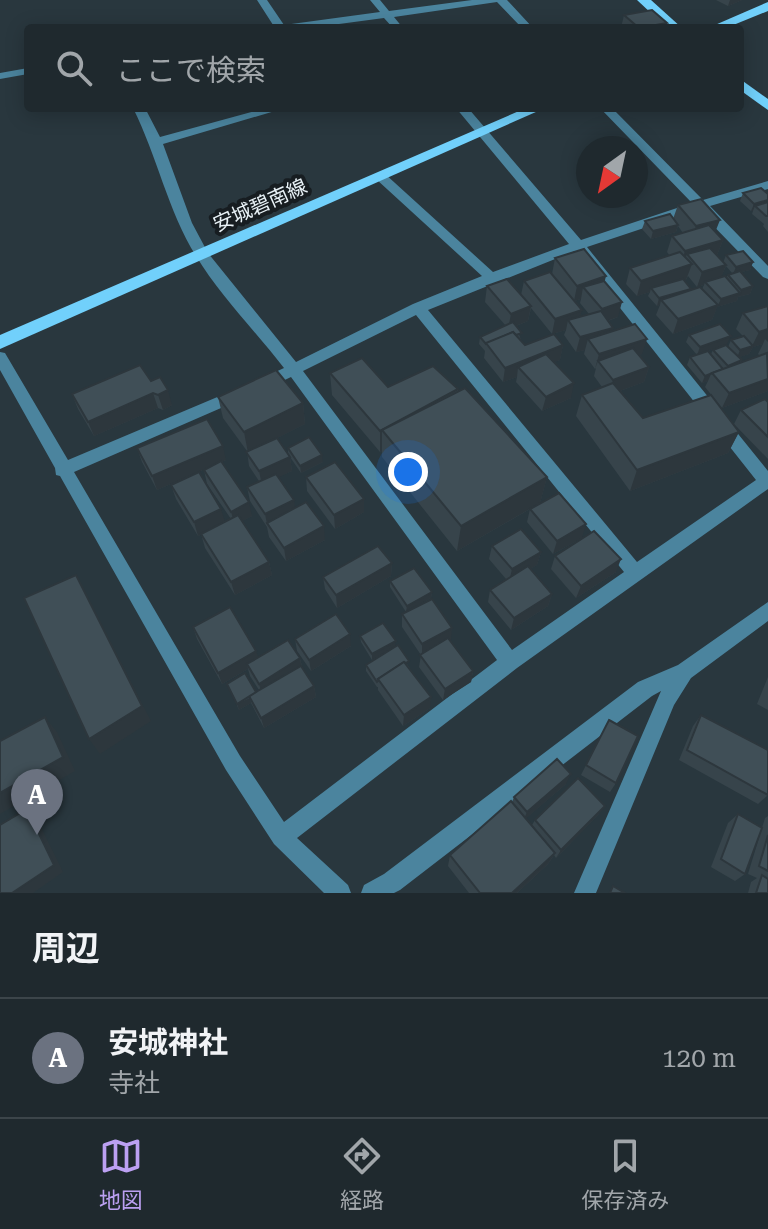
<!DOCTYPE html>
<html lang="ja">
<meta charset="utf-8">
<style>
body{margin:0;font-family:"Roboto Serif","Noto Sans JP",serif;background:#2c353a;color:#f1f3f6}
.compass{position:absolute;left:576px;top:136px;width:72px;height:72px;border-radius:50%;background:#1f292e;box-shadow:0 4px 20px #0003;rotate:213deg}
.you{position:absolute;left:408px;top:472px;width:28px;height:28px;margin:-20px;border:6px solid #fff;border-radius:50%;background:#1a73e8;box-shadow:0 0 0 12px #1a73e833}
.badge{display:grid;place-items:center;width:52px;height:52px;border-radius:50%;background:#bca0f2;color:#fff;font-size:26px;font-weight:700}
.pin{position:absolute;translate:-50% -66px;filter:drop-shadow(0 2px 4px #0008)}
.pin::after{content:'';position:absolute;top:42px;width:28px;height:24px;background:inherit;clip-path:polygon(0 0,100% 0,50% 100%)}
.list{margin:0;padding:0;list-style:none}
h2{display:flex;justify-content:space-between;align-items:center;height:104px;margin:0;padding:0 32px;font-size:34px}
h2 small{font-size:26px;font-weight:400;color:#a1a6aa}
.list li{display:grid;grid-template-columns:52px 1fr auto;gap:24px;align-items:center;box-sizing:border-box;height:120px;padding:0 32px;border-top:2px solid #3c454a}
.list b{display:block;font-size:30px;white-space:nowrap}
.list p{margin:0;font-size:26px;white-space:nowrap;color:#a1a6aa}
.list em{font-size:26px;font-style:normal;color:#a1a6aa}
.icon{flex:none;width:44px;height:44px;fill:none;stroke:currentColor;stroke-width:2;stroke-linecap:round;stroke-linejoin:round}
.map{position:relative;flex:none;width:768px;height:893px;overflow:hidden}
.search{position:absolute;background:#1f292e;box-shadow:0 4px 20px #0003;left:24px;right:24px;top:24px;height:88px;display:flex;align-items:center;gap:20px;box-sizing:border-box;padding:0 28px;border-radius:8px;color:#a1a6aa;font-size:30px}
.sheet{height:224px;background:#1f292e}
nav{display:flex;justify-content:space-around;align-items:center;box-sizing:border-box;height:112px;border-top:2px solid #3c454a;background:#1f292e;font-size:22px;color:#a1a6aa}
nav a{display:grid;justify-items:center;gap:4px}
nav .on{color:#bca0f2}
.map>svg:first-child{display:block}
</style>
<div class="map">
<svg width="768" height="893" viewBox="0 0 768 893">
<rect width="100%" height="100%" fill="#29373e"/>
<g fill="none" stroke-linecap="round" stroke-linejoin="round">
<g fill="#4b849e" fill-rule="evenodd">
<path d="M257,0H267L284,25L380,12L370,0H380L389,11L472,0H507L533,28H522L497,2L394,17L403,28H393L384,18L309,28H275Z"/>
<path d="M28,68V74L0,79V73Z"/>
<path d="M133,108H145L160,137L266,108H285L163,144L192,223L208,253L296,362L413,304L482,276L376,179V173H384L493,272L569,244L456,108H468L581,240L692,203L600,108H612L703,200L768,181V189L710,206L768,266V279L763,277L698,210L587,247L768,471V489L517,668L297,838L348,885L351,893H324L274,844L226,770L60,476L56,475L55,468L0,370V352L5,353L68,460L234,390H244L247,394L244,398L74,472L240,756L284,822L497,660L291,377L266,389H256L253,385L256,381L284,368C256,332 219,294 196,256C168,211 157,156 133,108ZM575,251L756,480L637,562L428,310ZM416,315L624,572L512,650L303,371Z"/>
<path d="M768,602V621L691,678L674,705L596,893H574L661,691L652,696L400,890L394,893H361L364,885L384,874L638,682L678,665Z"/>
</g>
<g fill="#71d0fb" fill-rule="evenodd">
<path d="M637,0H651L682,28H667Z"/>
<path d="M768,2V11L726,28H708Z"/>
<path d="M740,79L768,99V110L740,90Z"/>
<path d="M526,108H545L0,349V335Z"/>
</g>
</g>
<g fill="#37444b" fill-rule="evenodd">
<path d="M716,0H742L728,6Z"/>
<path d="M624,15L667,23L666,28H621Z"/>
<path d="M743,193L768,194V232L763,226L764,224L752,214L753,211H751L740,201Z"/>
<path d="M678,205L715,232L723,240L717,255L723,263L726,255L753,262L750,270L741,272L753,286L750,294L738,297L737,301L717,307L712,320L673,334L656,315L660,305L657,306L648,296L650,292L637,296L626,284L630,268L670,256L667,252L672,236L683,233L678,226L676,232L651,239L642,229L645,221L673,219ZM726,266L732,273L728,275L726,278L721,277ZM688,276L697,287L704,285L702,289L691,290L684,281L686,280Z"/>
<path d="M555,258L605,282L618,317L608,321L613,328L612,331L642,354L638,355L649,367L644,382L620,391L643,418L739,432L728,453L630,491L576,416L582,395L602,387L594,376L596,368L595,369L584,354L585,350L576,352L564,335L566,330L552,334L531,308L528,321L516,326L521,340L525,345H563L560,360L554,362L571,398L542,411L516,382L517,377L503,382L484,358L485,351L479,344L480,337L506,326L485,302L487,286L521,295L524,281L568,293L552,274ZM581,299L580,303L589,314L580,317L574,301Z"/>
<path d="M768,306V391L722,408L705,387L708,381L702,383L687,365L690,357L697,355L686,342L689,335L727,344L708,351L711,354L713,350L728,347L731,340L743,336L736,329L743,313ZM763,344L758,354L760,356L741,362L742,360L739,357L749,354L753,347Z"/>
<path d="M330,373L388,387L458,389V392L547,477L540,503L582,538L553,554L527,522L530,509L457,551L382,457V451L380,452L332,395Z"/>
<path d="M151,381L172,405L163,410L158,408L94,436L78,409L72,394Z"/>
<path d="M218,397L303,403L305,424L277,438L288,455V448L323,462L301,473L290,457L292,471L278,477L295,508L325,540L286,561L269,537L267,527L250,501L247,487L259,481L249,466L247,451L223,418Z"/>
<path d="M768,402V459L734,424L741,410Z"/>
<path d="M137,448L226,460L221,462L252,516L242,521L269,562L272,575L235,595L205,548L201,534L217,527L198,536L176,499L171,485L225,522L231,519L207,484L204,470L212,466L157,490L142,462Z"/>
<path d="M306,477L364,512L335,529L307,491Z"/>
<path d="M492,546L541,552L537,565L530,569L552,594L548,606L511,630L488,602L490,590L506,579L489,559Z"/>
<path d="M555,556L616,572L576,598L551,569Z"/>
<path d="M392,563L391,576L337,608L325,589L323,577Z"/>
<path d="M390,581L432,592L431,598L406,612L390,587Z"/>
<path d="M402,614L452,628L449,640L473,671L471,682L443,700L419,667L421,655L402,627Z"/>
<path d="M193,627L258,657L300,658L302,667L314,686L316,697L264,728L251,703L239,710L227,684L256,692L259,690L250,676L248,669L222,684L197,639Z"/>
<path d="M360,636L395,647L409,667L430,708L403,726L378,690V687H377L366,671V665L390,650L372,660L361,642Z"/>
<path d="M295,639L351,646L311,671L297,651Z"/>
<path d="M768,677V710L757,704Z"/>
<path d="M701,715L768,750V795L758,804L679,760L693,726Z"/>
<path d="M609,720L616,783L610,792L581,775Z"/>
<path d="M566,784L526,818L532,825L535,820L599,814L556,858L554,855L548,864L517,893H469L448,866L450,855L512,802L514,797Z"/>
<path d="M738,814L745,874L735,881L711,867L728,823Z"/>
<path d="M768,816V893H748L751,882L757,878L748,874L765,818Z"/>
</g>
<g fill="#2d373d">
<path d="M730,0H742L728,6Z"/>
<path d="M667,23L666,28H639Z"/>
<path d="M768,200V206H755L753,211H751L754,204Z"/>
<path d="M720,220L714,235L691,241L696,226Z"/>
<path d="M678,225L676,232L651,239L653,231Z"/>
<path d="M723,240L717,255L687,254L683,265L680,266L685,251Z"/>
<path d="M753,262L750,270L733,274L736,267Z"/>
<path d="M692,264L686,280L653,291L651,288L650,292L637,296L641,281Z"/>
<path d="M726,265L720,281L705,282L704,285L697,287L702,272Z"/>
<path d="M606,276L602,292L583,287L581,299L574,301L577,286Z"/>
<path d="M753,286L750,294L738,297L737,301L717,307L721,299L740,293L741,290Z"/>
<path d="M691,289L665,304L661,300L660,305L657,306L659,298Z"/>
<path d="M622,302L618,317L598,324L602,309Z"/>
<path d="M718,305L712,320L673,334L678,319Z"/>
<path d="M531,306L528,321L508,329L511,314Z"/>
<path d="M582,310L578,325L568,320L566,330L552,334L555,319Z"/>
<path d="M613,328L609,343L588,339L585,350L576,352L580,337Z"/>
<path d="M768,329V342L765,339L763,344L753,347L749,354L737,358L740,350L752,346L759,332Z"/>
<path d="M731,336L727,344L697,355L700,347Z"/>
<path d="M647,339L642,354L602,366L598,361L595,369L599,354Z"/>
<path d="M563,345L560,360L524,374L518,367L517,377L503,382L505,368Z"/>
<path d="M649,367L644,382L609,395L613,380Z"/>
<path d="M711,374L708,381L702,383L705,376Z"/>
<path d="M768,379V391L722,408L729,393Z"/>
<path d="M574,383L571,398L542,411L546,397Z"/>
<path d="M168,390L172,405L163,410L158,395Z"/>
<path d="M153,393L158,408L94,436L88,422Z"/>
<path d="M303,403L305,424L248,453L244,432Z"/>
<path d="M382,430V451L380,452V431Z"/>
<path d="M739,432L728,453L630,491L637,470Z"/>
<path d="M223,446L226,460L157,490L152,476Z"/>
<path d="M322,455L323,462L301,473L300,466Z"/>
<path d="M290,457L292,471L262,485L259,471Z"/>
<path d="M547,477L540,503L457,551L461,526Z"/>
<path d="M364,499V512L335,529L334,515Z"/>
<path d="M294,500L296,513L267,524L265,514Z"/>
<path d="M249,502L252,516L235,525L231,512Z"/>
<path d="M221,509L225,522L198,536L194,522Z"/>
<path d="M586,524L582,538L553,554L557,541Z"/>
<path d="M324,526L325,540L286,561L284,548Z"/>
<path d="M541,552L537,565L509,582L512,569Z"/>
<path d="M621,559L616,572L576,598L581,586Z"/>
<path d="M269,562L272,575L235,595L231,582Z"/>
<path d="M392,563L391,576L337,608L336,595Z"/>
<path d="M76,575L151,721L100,754L89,739Z"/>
<path d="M432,592L431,598L406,612L407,606Z"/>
<path d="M552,594L548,606L511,630L514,618Z"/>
<path d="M452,628L451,640L422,656V644Z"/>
<path d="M350,634L351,646L311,671L309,660Z"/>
<path d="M396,641L395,647L372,660V654Z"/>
<path d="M256,651L260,662L247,664L248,669L222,684L218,673Z"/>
<path d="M300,658L302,670L262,695L259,684Z"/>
<path d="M473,671L471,682L443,700L445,689Z"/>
<path d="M314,686L316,697L264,728L261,718Z"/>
<path d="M431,697L430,708L403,726L404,715Z"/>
<path d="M250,698L251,703L239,710L237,704Z"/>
<path d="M45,717L57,732L75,771L0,814V793Z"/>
<path d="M571,774L566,784L523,821L527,812Z"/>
<path d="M605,806L599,814L556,858L561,850Z"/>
<path d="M27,809L36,817L63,872L33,893H12Z"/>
<path d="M555,853L548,864L517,893H512Z"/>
</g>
<g fill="#404f57" stroke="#2d373d" stroke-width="2">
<path d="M652,10L667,23L639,28L624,15Z"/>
<path d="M761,188L768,194V200L754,204L743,193Z"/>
<path d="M701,199L720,220L696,226L678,205Z"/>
<path d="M768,202V216H766L755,206Z"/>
<path d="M670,214L678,225L653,231L645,221Z"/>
<path d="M709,225L723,240L685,251L672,236Z"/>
<path d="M710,248L726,265L702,272L687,254Z"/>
<path d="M584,249L606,276L577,286L555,258Z"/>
<path d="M743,251L753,262L736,267L726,255Z"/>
<path d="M680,252L692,264L641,281L630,268Z"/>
<path d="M740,271L753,286L741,290L728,275Z"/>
<path d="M550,272L582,310L555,319L524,281Z"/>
<path d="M725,276L740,293L721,299L705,282Z"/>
<path d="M507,279L531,306L511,314L487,286Z"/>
<path d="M683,279L691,289L659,298L651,288Z"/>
<path d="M604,281L622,302L602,309L583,287Z"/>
<path d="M700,287L718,305L678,319L661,300Z"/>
<path d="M768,306V329L759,332L743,313Z"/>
<path d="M601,311L613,328L580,337L568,320Z"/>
<path d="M513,322L522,333L516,335L513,332L486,344L480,337Z"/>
<path d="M635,324L647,339L599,354L588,339Z"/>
<path d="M720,324L731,336L700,347L689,335Z"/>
<path d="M513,332L525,345L554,334L563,345L505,368L486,343Z"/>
<path d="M744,336L753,346L740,350L731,340Z"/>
<path d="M726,345L742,360L728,366L713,350Z"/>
<path d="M633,348L649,367L613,380L598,361Z"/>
<path d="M708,351L723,369L705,376L690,357Z"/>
<path d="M767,353L768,379L729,393L712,373Z"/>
<path d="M546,354L574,383L546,397L518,367Z"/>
<path d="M362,358L388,387L433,366L458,389L380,431L330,373Z"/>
<path d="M140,365L151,381L160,377L168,390L158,395L153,393L88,422L72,394Z"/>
<path d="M276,370L303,403L244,432L218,397Z"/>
<path d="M613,383L643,418L711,395L739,432L637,470L582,395Z"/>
<path d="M465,388L547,477L461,526L382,430Z"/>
<path d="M765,399L768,402V437L741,410Z"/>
<path d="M207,419L223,446L152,476L137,448Z"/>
<path d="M309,437L322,455L300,466L288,448Z"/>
<path d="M277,438L290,457L259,471L246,452Z"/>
<path d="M221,461L249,502L231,512L204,470Z"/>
<path d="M335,462L364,499L334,515L306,477Z"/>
<path d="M199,472L221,509L194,522L171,485Z"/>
<path d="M276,474L294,500L265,514L247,487Z"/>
<path d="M559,493L586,524L557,541L530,509Z"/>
<path d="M306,502L324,526L284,548L267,523Z"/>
<path d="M238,515L269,562L231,582L201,534Z"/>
<path d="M521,529L541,552L512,569L492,546Z"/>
<path d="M594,531L621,559L581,586L555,556Z"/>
<path d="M378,546L392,563L336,595L323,577Z"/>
<path d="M528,566L552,594L514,618L490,590Z"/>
<path d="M414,568L432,592L407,606L390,581Z"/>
<path d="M76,575L142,706L89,739L24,598Z"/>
<path d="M432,599L452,628L422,644L402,614Z"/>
<path d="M230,607L256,651L218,673L193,627Z"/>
<path d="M336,614L350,634L309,660L295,639Z"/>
<path d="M383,623L396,641L372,654L360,636Z"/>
<path d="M448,638L473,671L445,689L420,655Z"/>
<path d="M288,640L300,658L259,684L247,664Z"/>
<path d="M398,645L409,661L406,663L404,662L378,679L379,680L377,682L366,665Z"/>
<path d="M404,662L431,697L404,715L378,679Z"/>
<path d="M301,666L314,686L261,718L249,696Z"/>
<path d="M245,673L256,692L237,704L227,684Z"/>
<path d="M701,715L768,750V795L687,750Z"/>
<path d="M45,717L63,757L0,793V741Z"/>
<path d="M609,720L638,736L616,783L586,765Z"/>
<path d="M557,759L571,774L527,812L514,797Z"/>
<path d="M578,778L605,806L561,850L535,820Z"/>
<path d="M511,801L555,853L512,893H480L450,855Z"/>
<path d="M27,809L54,865L12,893H0V825Z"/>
<path d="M738,814L762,828L745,874L721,859Z"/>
<path d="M768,835V871L759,866Z"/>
<path d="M762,875L768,879V893H756Z"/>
<path d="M613,886L625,893H610Z"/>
</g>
<g text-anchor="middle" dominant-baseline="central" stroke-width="8" stroke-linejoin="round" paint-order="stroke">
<g font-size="20" fill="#e9f2f7" stroke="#171d21">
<text transform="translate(260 205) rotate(-24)">安城碧南線</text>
</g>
</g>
</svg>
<svg class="compass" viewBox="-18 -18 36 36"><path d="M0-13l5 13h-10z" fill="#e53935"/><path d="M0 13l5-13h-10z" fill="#a1a6aa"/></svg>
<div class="you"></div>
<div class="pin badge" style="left:37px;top:835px;background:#6b7280">A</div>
<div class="search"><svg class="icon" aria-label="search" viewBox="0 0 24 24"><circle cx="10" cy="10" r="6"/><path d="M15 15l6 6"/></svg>ここで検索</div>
</div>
<section class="sheet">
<h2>周辺<small></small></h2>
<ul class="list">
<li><span class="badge" style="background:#6b7280">A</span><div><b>安城神社</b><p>寺社</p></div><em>120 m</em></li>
</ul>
</section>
<nav>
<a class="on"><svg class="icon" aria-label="map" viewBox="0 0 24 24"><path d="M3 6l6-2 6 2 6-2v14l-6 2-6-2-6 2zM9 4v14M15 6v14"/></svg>地図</a>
<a><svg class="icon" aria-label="directions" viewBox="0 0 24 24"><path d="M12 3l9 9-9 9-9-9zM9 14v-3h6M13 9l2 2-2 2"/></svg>経路</a>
<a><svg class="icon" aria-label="saved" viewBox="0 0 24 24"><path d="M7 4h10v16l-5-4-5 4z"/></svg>保存済み</a>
</nav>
